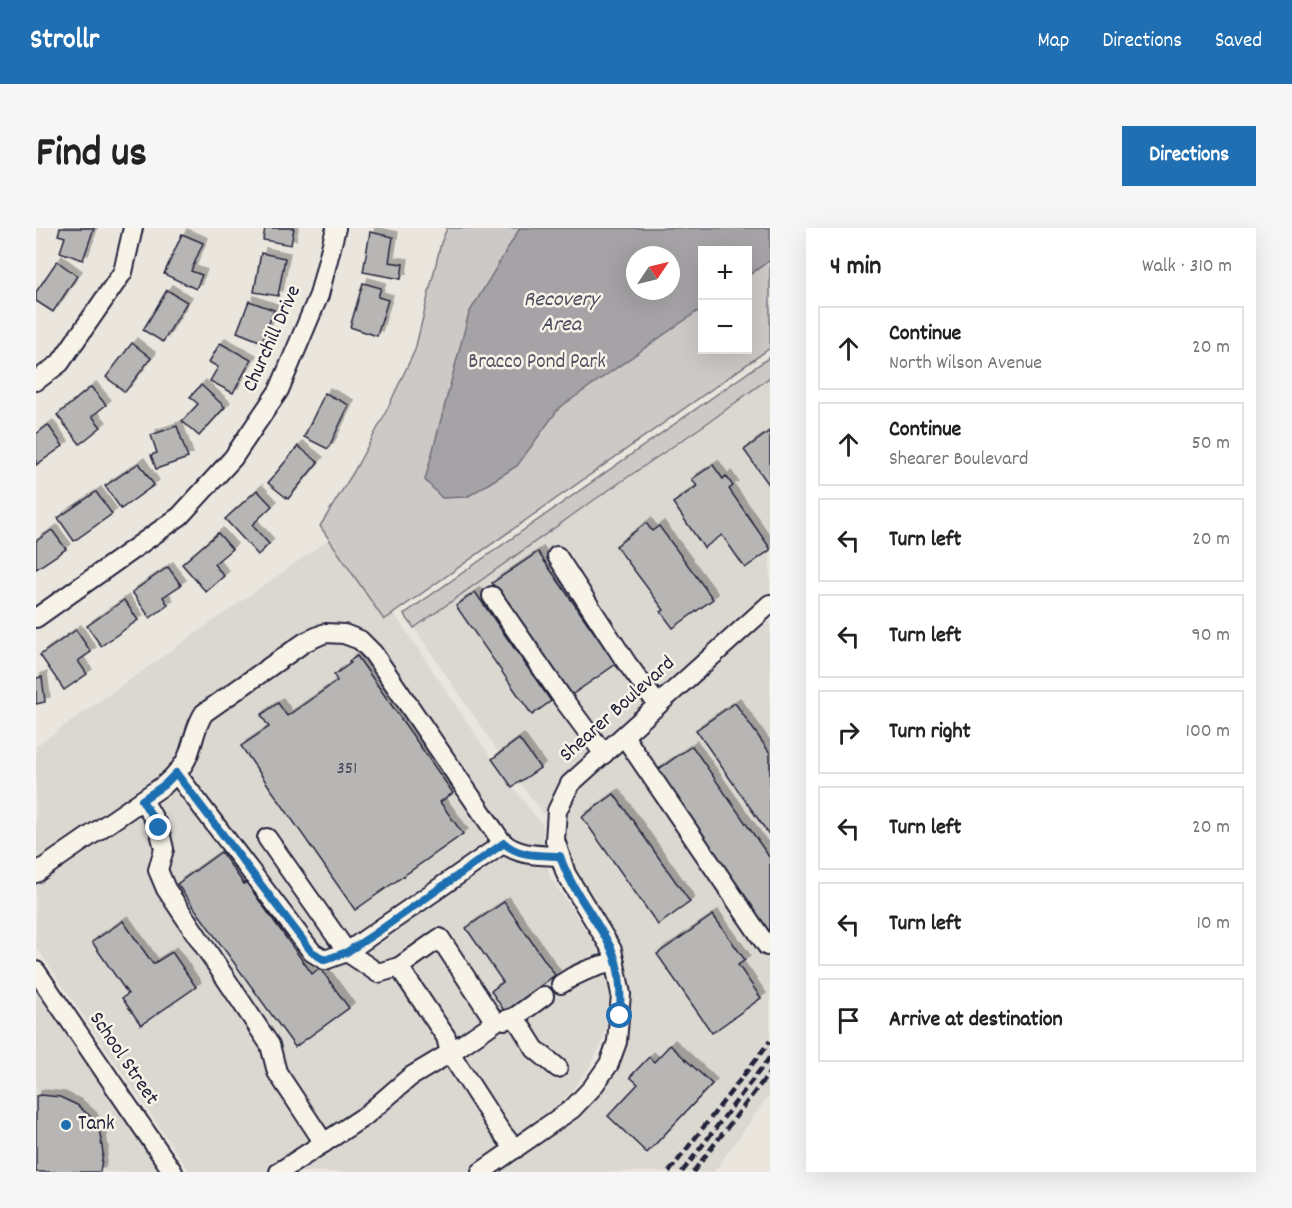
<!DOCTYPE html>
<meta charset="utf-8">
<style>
body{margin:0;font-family:Dekko,sans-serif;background:#f6f6f6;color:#222}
.controls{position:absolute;right:18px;top:18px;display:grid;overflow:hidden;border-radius:0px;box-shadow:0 6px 24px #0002}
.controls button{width:54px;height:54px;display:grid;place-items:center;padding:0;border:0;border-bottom:2px solid #e0e0e0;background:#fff;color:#222;font:30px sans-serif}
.compass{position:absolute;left:590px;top:18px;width:54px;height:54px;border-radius:50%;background:#fff;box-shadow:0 6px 24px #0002;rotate:55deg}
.stop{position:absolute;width:18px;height:18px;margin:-14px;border:4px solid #1f6fb2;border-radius:50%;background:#fff}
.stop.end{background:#1f6fb2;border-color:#fff;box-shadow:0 2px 6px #0008}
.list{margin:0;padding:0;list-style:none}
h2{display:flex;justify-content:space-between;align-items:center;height:78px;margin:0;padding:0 24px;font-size:26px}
h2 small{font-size:20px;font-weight:400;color:#767676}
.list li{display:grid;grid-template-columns:39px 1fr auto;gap:18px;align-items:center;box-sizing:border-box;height:84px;margin:0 12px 12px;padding:0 12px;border:2px solid #e0e0e0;border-radius:0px}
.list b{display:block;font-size:22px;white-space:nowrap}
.list p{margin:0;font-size:20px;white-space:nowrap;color:#767676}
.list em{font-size:20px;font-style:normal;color:#767676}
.icon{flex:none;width:33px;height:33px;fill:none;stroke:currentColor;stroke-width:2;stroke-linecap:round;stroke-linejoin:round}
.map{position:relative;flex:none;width:734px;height:944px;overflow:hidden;border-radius:0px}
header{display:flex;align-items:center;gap:36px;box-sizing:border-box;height:84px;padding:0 30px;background:#1f6fb2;color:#fff}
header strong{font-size:28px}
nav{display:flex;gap:33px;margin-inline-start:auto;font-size:21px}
.intro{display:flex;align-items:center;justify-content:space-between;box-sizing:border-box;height:144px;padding:0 36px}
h1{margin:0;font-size:42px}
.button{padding:15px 27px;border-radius:0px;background:#1f6fb2;color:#fff;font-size:21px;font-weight:700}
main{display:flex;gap:36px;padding:0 36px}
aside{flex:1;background:#fff;border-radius:0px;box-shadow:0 6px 24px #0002}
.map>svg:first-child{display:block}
</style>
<header>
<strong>Strollr</strong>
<nav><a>Map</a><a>Directions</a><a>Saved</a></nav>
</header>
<div class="intro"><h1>Find us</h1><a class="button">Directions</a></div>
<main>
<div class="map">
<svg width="734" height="944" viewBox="0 0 734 944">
<defs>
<filter id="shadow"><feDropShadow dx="5" dy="-5" stdDeviation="0" flood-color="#0004"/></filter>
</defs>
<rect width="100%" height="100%" fill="#eae6de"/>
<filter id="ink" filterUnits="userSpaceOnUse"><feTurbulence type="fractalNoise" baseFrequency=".0167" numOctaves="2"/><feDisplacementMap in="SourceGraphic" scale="12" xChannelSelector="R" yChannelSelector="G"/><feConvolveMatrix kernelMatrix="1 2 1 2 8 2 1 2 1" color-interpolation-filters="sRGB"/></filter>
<g filter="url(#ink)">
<g fill="#dbd8d2">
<path d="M734,149V365L528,550L512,580L511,590L483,554L378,400L545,281L680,189Z"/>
<path d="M292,312L348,391L358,385L460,537L507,598V627L515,650L559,715L568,738L572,758V788L567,813L553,840L533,866L500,896L430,944H154L0,719V518Z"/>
<path d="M734,387V866L678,944H460L580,841L590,816L594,764L589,733L584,718L538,642L528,610L530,584L541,561Z"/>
<path d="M0,758L129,944H0Z"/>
</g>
<g fill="#cdc9c6" stroke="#787680" stroke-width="1.5" fill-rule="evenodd">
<path d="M411,0H734V120L348,392L284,298L317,245L346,192L379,122L405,15ZM666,22H712V122H666ZM599,27H635V63H599Z"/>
<path d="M734,129V149L680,189L545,281L378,400L368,386Z"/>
</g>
<path fill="#a6a3a6" stroke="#716f7b" stroke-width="1.5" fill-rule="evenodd" d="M484,0H734V32L712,48V22H666V80L523,180L481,238L431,269L406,270L389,252L433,85ZM599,27H635V63H599Z"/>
<g fill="#b8b6b5" stroke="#22223b" stroke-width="1.5" filter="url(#shadow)">
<path d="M24,0H58L47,32L24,24L29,9L22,7Z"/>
<path d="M229,0H258L255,17L227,12Z"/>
<path d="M334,4L357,9L353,34L367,36L365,51L327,44Z"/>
<path d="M146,6L167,15L155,43L166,47L160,61L128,46Z"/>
<path d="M225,25L249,30L242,68L218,64Z"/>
<path d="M21,33L41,48L17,84L0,73V64Z"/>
<path d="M327,55L345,60L342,69L352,72L341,108L314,99Z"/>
<path d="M131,62L151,74L127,114L107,102Z"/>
<path d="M213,73L238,82L226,114L201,104Z"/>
<path d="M96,115L115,130L89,164L70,149Z"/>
<path d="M184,115L215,132L197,165L174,153L182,139L173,134Z"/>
<path d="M165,157L189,179L163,208L146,193L162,176L154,169Z"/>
<path d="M55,159L70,177L56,188L65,199L44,216L21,187Z"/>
<path d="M289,165L313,177L292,221L268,209Z"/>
<path d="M12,197L27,218L0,237V206Z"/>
<path d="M141,198L152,230L120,241L115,227L121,225L115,207Z"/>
<path d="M734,203V258L708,222Z"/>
<path d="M262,218L282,234L252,271L232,255Z"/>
<path d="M103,235L118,257L85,281L69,258Z"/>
<path d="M677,237L687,251L690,248L697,258L693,261L734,320V322L709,340L686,307L668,320L637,275L661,258L656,251Z"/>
<path d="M221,262L236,278L216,297L233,316L222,327L189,291Z"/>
<path d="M60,264L76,286L38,313L22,290Z"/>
<path d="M610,295L616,303L623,298L677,371L637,400L625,384L628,382L580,318Z"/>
<path d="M16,302L30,321L0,341V313Z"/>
<path d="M182,305L196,321L178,336L188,348L170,364L146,336Z"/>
<path d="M502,324L580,436L534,468L456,355Z"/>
<path d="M132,339L145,357L127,369L132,377L114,390L96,364Z"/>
<path d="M439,364L515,473L496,487L420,378Z"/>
<path d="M88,372L102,392L65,418L51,398Z"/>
<path d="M40,402L55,424L42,433L51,446L28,462L4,427Z"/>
<path d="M321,428L417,565L404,574L427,606L319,682L205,518L233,499L225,487L242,475L251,488L301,453L298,447L315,435L313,433Z"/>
<path d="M6,449L9,474L0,476V450Z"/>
<path d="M699,475L734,525V608L660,502Z"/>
<path d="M483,511L504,540L476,559L456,531Z"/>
<path d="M656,518L734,630V707L620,543Z"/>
<path d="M578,566L654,674L622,697L546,589Z"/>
<path d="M185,624L208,656L210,654L276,746L284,740L313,780L259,819L141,656Z"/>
<path d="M468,674L519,747L469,784L455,763L467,754L430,700Z"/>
<path d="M677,687L709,732L702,737L725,770L676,805L621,726Z"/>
<path d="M87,693L117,736L136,724L160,759L105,797L86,770L92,766L56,714Z"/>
<path d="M634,817L676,856L611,925L572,888L602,856L594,849L613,829L618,834Z"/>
<path d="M5,867L24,869L41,877L55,889L64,906L67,925L64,944H0V868Z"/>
</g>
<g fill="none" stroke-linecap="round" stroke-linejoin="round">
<g stroke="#22223b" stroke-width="22">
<g id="minor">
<path d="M0,153L24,135L87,44L97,0"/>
<path d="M521,328L590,434L622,477"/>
<path d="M456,368L527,471L568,526"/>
<path d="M0,390L144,288L197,230L243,162L283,67L300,0"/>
<path d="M588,508L731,718"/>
<path d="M140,545L276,724L289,732L311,724L342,745L363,739"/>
<path d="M107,572L123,600L128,621L122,642L130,661L234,817L241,844L288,915"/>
<path d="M231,610L311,724L468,615"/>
<path d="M0,645L128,557C139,547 150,537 154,522C159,508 160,497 168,485L269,414L289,405L308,406L324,412L337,425L466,614C482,628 503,627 524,628"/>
<path d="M404,710L459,794L414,825L410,809L363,739Z"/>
<path d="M0,743L137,944"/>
<path d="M525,756C542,744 559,738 579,734"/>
<path d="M479,789L499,821L522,840"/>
<path d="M469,792L479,789L508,768"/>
<path d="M243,944L329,888L374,849L414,825L463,901L479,921"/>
<path d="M445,944L536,881L556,860L573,836L581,814L585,766L576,722L530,646L519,612L521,583L534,556L734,376"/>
</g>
</g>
<use href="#minor" stroke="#f7f3e8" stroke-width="18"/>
<g stroke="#22223b" stroke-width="4.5" stroke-dasharray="9 4.5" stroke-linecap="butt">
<path d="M633,944L734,813"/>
<path d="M646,944L734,829"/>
<path d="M657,944L734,844"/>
</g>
</g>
</g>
<g fill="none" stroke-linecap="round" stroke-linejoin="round" filter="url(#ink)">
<path stroke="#1f6fb2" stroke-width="8" d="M123,600L106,572L128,557L140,545L276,724L289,732L311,724L340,705L468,615C483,629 505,627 524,628C535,662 559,688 575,720C585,741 585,766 584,788"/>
</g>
<circle fill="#1f6fb2" stroke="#f7f3e8" stroke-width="2" cx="30" cy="897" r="6"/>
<g text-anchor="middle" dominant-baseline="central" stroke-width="5" stroke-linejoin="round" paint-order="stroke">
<g font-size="18" fill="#48475a">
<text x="311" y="541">351</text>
</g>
<g font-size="21" fill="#22223b" stroke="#f7f3e8">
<text transform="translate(237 111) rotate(-66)">Churchill Drive</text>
<text transform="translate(582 482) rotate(-42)">Shearer Boulevard</text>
<text transform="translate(87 831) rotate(56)">School Street</text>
</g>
<g font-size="21" fill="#555465" stroke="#f7f3e8">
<text x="501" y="135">Bracco Pond Park</text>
</g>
<g font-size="21" fill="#22223b" stroke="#f7f3e8" text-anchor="start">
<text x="42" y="897">Tank</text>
</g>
<g font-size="22" font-style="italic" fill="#504f60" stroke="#f7f3e8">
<text x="525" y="72">Recovery<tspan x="525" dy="25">Area</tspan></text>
</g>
</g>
</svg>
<div class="controls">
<button>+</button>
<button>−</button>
</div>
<svg class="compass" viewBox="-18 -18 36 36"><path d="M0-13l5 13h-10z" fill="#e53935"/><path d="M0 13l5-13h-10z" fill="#767676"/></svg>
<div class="stop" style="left:584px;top:788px"></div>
<div class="stop end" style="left:123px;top:600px"></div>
</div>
<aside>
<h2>4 min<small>Walk · 310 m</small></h2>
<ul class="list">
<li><svg class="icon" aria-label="ahead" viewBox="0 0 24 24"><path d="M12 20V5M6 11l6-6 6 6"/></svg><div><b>Continue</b><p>North Wilson Avenue</p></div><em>20 m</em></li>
<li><svg class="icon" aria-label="ahead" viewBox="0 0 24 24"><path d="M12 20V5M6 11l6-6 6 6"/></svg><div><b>Continue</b><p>Shearer Boulevard</p></div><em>50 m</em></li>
<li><svg class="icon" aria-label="left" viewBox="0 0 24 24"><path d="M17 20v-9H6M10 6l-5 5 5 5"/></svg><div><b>Turn left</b></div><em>20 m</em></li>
<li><svg class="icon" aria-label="left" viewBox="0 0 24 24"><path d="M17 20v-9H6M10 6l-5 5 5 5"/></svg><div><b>Turn left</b></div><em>90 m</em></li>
<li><svg class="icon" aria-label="right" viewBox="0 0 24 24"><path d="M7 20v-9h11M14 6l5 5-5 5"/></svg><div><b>Turn right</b></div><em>100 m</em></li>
<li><svg class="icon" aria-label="left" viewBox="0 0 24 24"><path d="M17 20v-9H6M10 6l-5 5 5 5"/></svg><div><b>Turn left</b></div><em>20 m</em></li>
<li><svg class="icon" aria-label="left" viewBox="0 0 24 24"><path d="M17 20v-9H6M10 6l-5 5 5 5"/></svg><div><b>Turn left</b></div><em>10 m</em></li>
<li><svg class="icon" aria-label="arrive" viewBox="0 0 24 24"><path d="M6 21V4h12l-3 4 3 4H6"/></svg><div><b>Arrive at destination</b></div></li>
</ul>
</aside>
</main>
